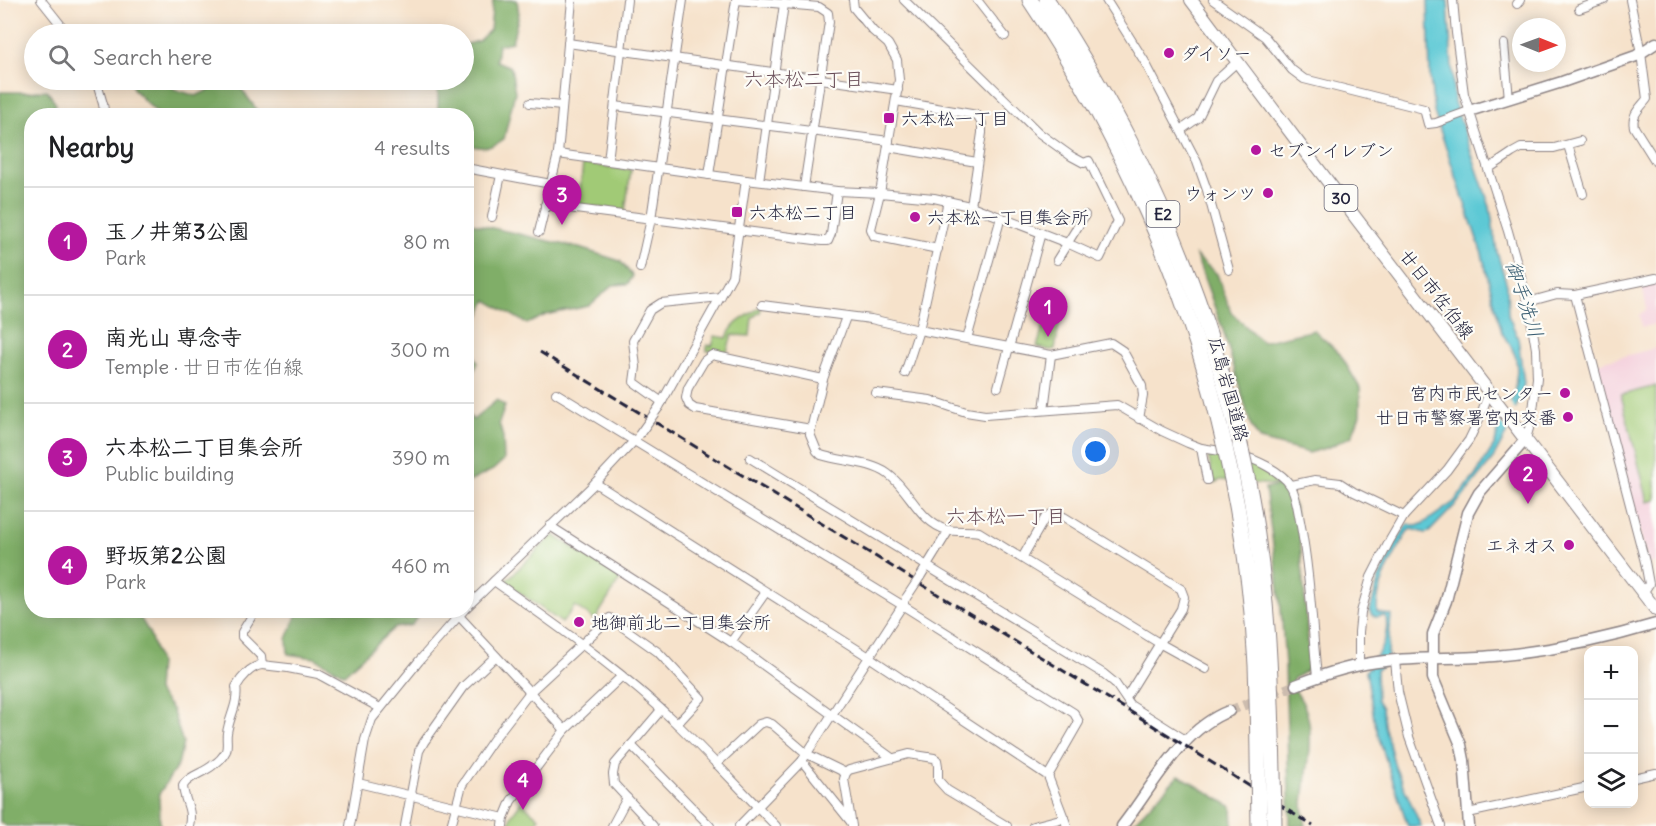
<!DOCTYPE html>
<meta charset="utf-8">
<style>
body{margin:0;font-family:Delius,"Klee One",sans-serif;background:#f6f6f6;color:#202124}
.controls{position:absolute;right:18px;bottom:18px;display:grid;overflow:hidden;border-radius:12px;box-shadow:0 3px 15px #0003}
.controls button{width:54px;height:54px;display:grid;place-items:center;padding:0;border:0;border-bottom:2px solid #e0e0e0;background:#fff;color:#202124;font:30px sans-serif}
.compass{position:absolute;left:1512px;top:18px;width:54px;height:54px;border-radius:50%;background:#fff;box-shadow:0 3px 15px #0003;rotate:91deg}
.you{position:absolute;left:1096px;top:452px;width:21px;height:21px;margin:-15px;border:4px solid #fff;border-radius:50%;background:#1a73e8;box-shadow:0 0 0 9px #1a73e833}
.badge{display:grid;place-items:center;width:39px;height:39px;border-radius:50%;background:#b5179e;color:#fff;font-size:20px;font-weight:700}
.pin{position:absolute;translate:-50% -50px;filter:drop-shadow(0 2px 3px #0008)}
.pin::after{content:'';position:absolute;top:32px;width:21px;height:18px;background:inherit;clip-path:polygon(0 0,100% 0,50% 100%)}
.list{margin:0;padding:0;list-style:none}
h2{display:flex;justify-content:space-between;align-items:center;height:78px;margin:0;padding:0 24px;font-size:26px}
h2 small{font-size:20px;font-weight:400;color:#757577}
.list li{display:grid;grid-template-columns:39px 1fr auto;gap:18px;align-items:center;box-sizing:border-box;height:108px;padding:0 24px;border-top:2px solid #e0e0e0}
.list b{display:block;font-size:22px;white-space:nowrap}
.list p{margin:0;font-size:20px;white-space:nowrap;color:#757577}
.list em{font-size:20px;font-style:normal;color:#757577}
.icon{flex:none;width:33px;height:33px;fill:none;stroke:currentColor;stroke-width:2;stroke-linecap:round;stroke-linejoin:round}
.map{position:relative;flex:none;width:1656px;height:826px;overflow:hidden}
.search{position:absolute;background:#fff;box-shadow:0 3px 15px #0003;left:24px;top:24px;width:450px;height:66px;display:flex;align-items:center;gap:15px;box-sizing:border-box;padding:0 21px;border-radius:33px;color:#757577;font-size:22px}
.panel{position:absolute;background:#fff;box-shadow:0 3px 15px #0003;left:24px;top:108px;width:450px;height:510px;border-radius:24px}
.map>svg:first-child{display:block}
</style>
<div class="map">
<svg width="1656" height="826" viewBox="0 0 1656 826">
<rect width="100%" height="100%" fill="#fdfcf7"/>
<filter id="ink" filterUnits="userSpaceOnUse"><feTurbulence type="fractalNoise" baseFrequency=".0167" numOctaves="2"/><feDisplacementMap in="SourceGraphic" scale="12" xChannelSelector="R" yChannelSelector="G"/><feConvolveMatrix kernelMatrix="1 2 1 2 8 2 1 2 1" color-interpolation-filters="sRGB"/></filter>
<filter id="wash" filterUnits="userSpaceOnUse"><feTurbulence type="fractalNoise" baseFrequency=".008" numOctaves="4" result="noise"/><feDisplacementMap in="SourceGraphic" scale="24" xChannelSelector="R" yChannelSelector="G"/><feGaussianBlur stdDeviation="1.35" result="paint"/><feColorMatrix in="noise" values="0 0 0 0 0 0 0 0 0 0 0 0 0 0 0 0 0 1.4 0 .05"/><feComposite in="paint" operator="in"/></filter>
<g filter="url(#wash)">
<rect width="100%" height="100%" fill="#f6e2cb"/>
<g fill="#f4cfdc">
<path d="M1656,282V324L1642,327L1639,315L1647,309L1642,286Z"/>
<path d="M1656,348V562L1648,564L1597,363Z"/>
</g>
<g fill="#a1ca76" stroke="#627658" stroke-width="1.5">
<path d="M583,164L631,170L625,211L578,205Z"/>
<path d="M762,305L760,312L752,318L750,336L732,335L727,352L715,350L707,351V345L712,346L715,336L727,338C732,320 750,317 762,305Z"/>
<path d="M1052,312L1061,313L1055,349L1050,350L1037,347L1043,328Z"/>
<path d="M1656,386V500L1648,502L1621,395Z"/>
<path d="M1208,455L1255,465L1277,481L1273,485L1220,480L1214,483Z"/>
<path d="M553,535L621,578L595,620L575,606L562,623L505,582Z"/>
<path d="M521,802L539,818L534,826H509L511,816Z"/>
</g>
<g fill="#80ae67" stroke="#516851" stroke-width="1.5">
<path d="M493,0H517L519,14L512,42L498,45L496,61L511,67L515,92L504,139C490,149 484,149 467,145V147L466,116L438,115V89L440,80H464V45L478,41L490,30Z"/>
<path d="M131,80H169L174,89L196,96L221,84H238L254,106L259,115H159L133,89Z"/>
<path d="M47,90L56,104L53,115L32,116V610L136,611L149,632L159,662L157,691L172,709L183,743L178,765L159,794L160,826H6L0,823V92H28Z"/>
<path d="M467,222L579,248L620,261L633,276L628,284L613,285L589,306L546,315L527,324L487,300L467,343L478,362L467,389V413L473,420L497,400L505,406L499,423L503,437L504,460L493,470L467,483Z"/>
<path d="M1196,256L1217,274L1231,312L1262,342L1314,330L1340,354L1360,388V415L1352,436L1329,447L1309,453L1260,440L1251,426L1223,330Z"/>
<path d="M1280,481L1287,488L1295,508L1300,538L1310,665L1307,670L1293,679L1292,685C1296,692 1301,699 1304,705C1312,723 1311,747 1308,766C1305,787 1300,805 1306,826H1290L1285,665L1282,622L1278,580L1265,488L1274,487Z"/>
<path d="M420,611L412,625L394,628L344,674L315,658L288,654L287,639L298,611Z"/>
<path d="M1179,775L1232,807L1233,826H1130Z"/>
</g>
<path fill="#5dc9d5" stroke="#407688" stroke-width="1.5" d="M1428,0H1448L1454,102L1490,207L1497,252L1507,285L1508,315L1518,338L1524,384L1508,431L1492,460L1462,498L1429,532L1425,533L1412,529L1408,531C1395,555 1376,583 1377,612L1383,614L1391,615L1387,663L1376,670L1377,701L1382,708L1384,725L1395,767L1421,826H1408L1381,745L1374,719L1366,671C1378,655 1390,639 1386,617L1384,616L1376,617L1372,615L1370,611L1379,578L1395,544L1408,524L1417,526L1424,523L1454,502L1475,476L1495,444L1500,418L1514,396L1517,371L1516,358L1512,348L1502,333L1482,254L1434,112L1430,77Z"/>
<path fill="#f6e2cb" d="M1508,399L1518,413L1510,435L1497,418Z"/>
</g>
<g filter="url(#ink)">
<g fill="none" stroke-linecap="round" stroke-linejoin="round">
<path stroke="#ccbcae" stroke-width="10" stroke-dasharray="10 5" stroke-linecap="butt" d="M1229,711L1296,685"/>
<g stroke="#8c8283" stroke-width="10">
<g id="minor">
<path d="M41,0L68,34"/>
<path d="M737,0L819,7L828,13L829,22L804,187"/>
<path d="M904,0L1039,133L1071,156L1084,163L1089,161L1118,221L1100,258L1067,243L974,207L934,198L880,193L871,229L874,236L938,249"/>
<path d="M977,0L1005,36"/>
<path d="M1106,0L1145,62L1197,162L1207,190L1229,270"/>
<path d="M1213,0L1265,37L1292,70L1304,79L1424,109L1428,124L1436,123L1469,111"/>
<path d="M1453,0L1456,33L1464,94L1508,231L1528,302L1536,349L1537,378L1532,418L1526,439"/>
<path d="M1630,0L1641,53L1647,99C1640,108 1631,115 1634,127L1656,162"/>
<path d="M1517,4L1520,0"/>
<path d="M1579,9L1604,0"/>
<path d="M568,43L898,90"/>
<path d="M1504,44L1509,99"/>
<path d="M96,80L103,104L105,116"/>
<path d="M896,101L977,115L982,124V133L971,206"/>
<path d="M530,103L562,106"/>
<path d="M615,106L889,141"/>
<path d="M1181,130L1198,118L1216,81L1237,62"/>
<path d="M1568,145L1583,194"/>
<path d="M888,147L977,162"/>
<path d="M558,154L746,180"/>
<path d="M608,161L627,0"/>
<path d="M471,169L551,184"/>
<path d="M1488,169L1512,153L1521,148H1554L1580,141"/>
<path d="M709,175L736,0"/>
<path d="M759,181L784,4"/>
<path d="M545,205L822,241H828L831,234L837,191"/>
<path d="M492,217L501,175"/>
<path d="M539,232L558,154L572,0"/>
<path d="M1057,260L1085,215"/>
<path d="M640,268L651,219L683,0"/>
<path d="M1575,295L1645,562L1649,584L1643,593"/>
<path d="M1528,302L1557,294L1575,295L1656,278"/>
<path d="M762,305L871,319L919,330L1051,355L1111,343L1123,351L1142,386L1143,396L1139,419"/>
<path d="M846,317L823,379L810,434L817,451L821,455C842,462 870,461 888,474C910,490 920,523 947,530C957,532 969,530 979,532L1159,643L1206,669"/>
<path d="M967,339L1001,217"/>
<path d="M905,373L919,330L948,201"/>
<path d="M998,387L1041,233"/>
<path d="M556,393L902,605L1074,713L1079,722L1048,776"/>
<path d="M876,393L930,400L966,412L985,415L1117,405L1162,431L1188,443L1201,448L1227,452"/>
<path d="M662,402L634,382L636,367L633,341L650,310L661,303L721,297"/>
<path d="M659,407L732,276L746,180L837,191L880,193L899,80L897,60L888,44L873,31L854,8L853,0"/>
<path d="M1044,410L1051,355"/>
<path d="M811,429L695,409L689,405L686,398L688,388L704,361L712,355L823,379"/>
<path d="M1201,448L1207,480"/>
<path d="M1240,455C1255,459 1281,471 1290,485C1296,493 1298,511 1300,521C1310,572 1312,625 1317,677"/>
<path d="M750,458L1104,674L1115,683L1130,705L1187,741"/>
<path d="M595,483L869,657L1048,776L1067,826"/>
<path d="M1291,485L1315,480L1340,483L1354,492L1404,516"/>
<path d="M550,526L734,644L892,758"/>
<path d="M1022,558L1045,518L1053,513L1064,517L1181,589L1184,597L1181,609L1126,698"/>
<path d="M920,577L949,530"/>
<path d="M494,581C557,626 621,670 677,724C711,757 743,792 776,826"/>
<path d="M466,608L591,487L636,439"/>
<path d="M459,616L565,730"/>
<path d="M731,642L766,592"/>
<path d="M1395,660L1398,692L1409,737L1441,826"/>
<path d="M262,665L288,668L318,674L380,708"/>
<path d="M1359,665V632L1361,612L1371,577L1390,540L1404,516L1447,470L1469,440L1480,417L1489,392"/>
<path d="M631,745L710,826"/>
<path d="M802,761L851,822"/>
<path d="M716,764L759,724L766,722L772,724L807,754L846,773"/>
<path d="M1634,778L1656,773"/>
<path d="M358,783L504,818"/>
<path d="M1468,813L1588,787"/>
<path d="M189,826C193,808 184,802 183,786C188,776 204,773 213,765C218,762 223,757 226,751C228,745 226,739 227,733C229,717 239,703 236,687C241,678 251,666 262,665L261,656L242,637V632L253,614V610"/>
<path d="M350,826L365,740L372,719L419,661L464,610"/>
<path d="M405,826L419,751L424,742L463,687L496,656"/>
<path d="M451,826L462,785L493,740L530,692L610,618L658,652L701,698L677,724"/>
<path d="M503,826L504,818L511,801L565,730L622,676"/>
<path d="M612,826L627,798"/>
<path d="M653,826L614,784L613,774L615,764L661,710"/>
<path d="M739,826L802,761L904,603"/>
<path d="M852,826L844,779L846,773L849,770L909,754L934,758L937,760L938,766V780L947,790L1007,826"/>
<path d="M1033,826L1064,818"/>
</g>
</g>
<g stroke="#8c8283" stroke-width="13">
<g id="tertiary">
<path d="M1469,111L1562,82L1636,56L1656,43"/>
<path d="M1296,685C1324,674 1354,664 1385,661C1421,657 1458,659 1494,656C1550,651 1603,640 1656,624"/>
<path d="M1122,826C1152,788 1181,729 1229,711"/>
<path d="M1469,826L1464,760L1461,745L1433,678V634L1446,601L1468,513L1479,493L1526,439"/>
</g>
</g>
<g stroke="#8c8283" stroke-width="14">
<path id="primary" d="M1191,0L1303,149L1656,610"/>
</g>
<g stroke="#8c8283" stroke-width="17">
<g id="motorway">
<path d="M1030,0C1120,134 1188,285 1224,443"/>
<path d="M1047,0C1076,46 1105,93 1130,142C1178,238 1216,340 1240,445"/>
</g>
</g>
<use href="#minor" stroke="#fff" stroke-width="8"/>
<use href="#tertiary" stroke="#fff" stroke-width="10"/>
<use href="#primary" stroke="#fff" stroke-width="12"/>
<use href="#motorway" stroke="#fff" stroke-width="15"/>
<path stroke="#22223b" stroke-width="3" stroke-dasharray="9 4.5" stroke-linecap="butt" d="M540,352L1144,720L1313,826"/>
<g stroke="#8c8283" stroke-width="10" stroke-linecap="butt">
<g id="minor-bridge">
<path d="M639,435L659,407"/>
<path d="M906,598L920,577"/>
</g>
</g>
<g stroke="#8c8283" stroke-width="17" stroke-linecap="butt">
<g id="motorway-bridge">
<path d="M1224,443C1241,516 1252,590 1256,665C1258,719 1258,772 1259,826"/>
<path d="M1240,445C1270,570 1272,698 1274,826"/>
</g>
</g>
<use href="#minor-bridge" stroke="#fff" stroke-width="8"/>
<use href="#motorway-bridge" stroke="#fff" stroke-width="15"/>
</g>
</g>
<g fill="#b5179e" stroke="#fdfcf7" stroke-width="2">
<circle cx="1169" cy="53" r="6"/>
<rect x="883" y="112" width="12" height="12" rx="3"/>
<circle cx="1256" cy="150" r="6"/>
<circle cx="1268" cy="193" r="6"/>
<rect x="731" y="206" width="12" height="12" rx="3"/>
<circle cx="915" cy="217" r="6"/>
<circle cx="1565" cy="393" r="6"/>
<circle cx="1568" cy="417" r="6"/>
<circle cx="1569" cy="545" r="6"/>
<circle cx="579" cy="622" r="6"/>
</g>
<g text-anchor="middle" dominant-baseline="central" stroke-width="4.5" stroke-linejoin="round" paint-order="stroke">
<g fill="#fdfcf7" stroke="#646373" stroke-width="1.5">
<rect x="1324.5" y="185" width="33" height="26" rx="4.5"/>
<rect x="1146.5" y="201" width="33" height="26" rx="4.5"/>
</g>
<g font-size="16" font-weight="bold" fill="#22223b">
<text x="1341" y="198">30</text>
<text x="1163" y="214">E2</text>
</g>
<g font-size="18" fill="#22223b" stroke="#fdfcf7" text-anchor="start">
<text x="1181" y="53">ダイソー</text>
<text x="901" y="118">六本松一丁目</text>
<text x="1268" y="150">セブンイレブン</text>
<text x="1256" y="193" text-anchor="end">ウォンツ</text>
<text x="749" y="212">六本松二丁目</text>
<text x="927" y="217">六本松一丁目集会所</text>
<text x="1553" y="393" text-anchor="end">宮内市民センター</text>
<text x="1556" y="417" text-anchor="end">廿日市警察署宮内交番</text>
<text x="1557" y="545" text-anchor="end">エネオス</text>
<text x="591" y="622">地御前北二丁目集会所</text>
</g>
<g font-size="18" fill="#22223b" stroke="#fdfcf7">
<text transform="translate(1437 294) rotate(52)">廿日市佐伯線</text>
<text transform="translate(1229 389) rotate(75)">広島岩国道路</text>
</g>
<g font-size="20" fill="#674c57" stroke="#fdfcf7">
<text x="804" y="78">六本松二丁目</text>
<text x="1006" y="515">六本松一丁目</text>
</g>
<g font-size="20" font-style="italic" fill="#375c71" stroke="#fdfcf7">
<text transform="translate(1525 299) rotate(72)">御手洗川</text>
</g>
</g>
</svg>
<div class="controls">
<button>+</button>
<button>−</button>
<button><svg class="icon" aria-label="layers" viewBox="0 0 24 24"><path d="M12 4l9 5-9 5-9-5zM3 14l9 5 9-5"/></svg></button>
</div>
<svg class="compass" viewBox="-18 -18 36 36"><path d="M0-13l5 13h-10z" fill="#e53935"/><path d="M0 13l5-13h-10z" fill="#757577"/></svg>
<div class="you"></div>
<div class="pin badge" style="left:1048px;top:337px">1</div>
<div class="pin badge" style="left:1528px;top:504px">2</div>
<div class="pin badge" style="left:562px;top:225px">3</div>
<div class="pin badge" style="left:523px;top:810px">4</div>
<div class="search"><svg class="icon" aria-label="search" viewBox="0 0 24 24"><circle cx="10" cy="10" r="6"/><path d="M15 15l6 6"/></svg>Search here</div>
<section class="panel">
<h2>Nearby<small>4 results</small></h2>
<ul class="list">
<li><span class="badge">1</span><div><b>玉ノ井第3公園</b><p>Park</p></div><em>80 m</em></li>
<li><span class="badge">2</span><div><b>南光山 専念寺</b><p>Temple · 廿日市佐伯線</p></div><em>300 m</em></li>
<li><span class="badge">3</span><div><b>六本松二丁目集会所</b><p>Public building</p></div><em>390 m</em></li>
<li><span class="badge">4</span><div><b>野坂第2公園</b><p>Park</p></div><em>460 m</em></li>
</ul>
</section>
</div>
